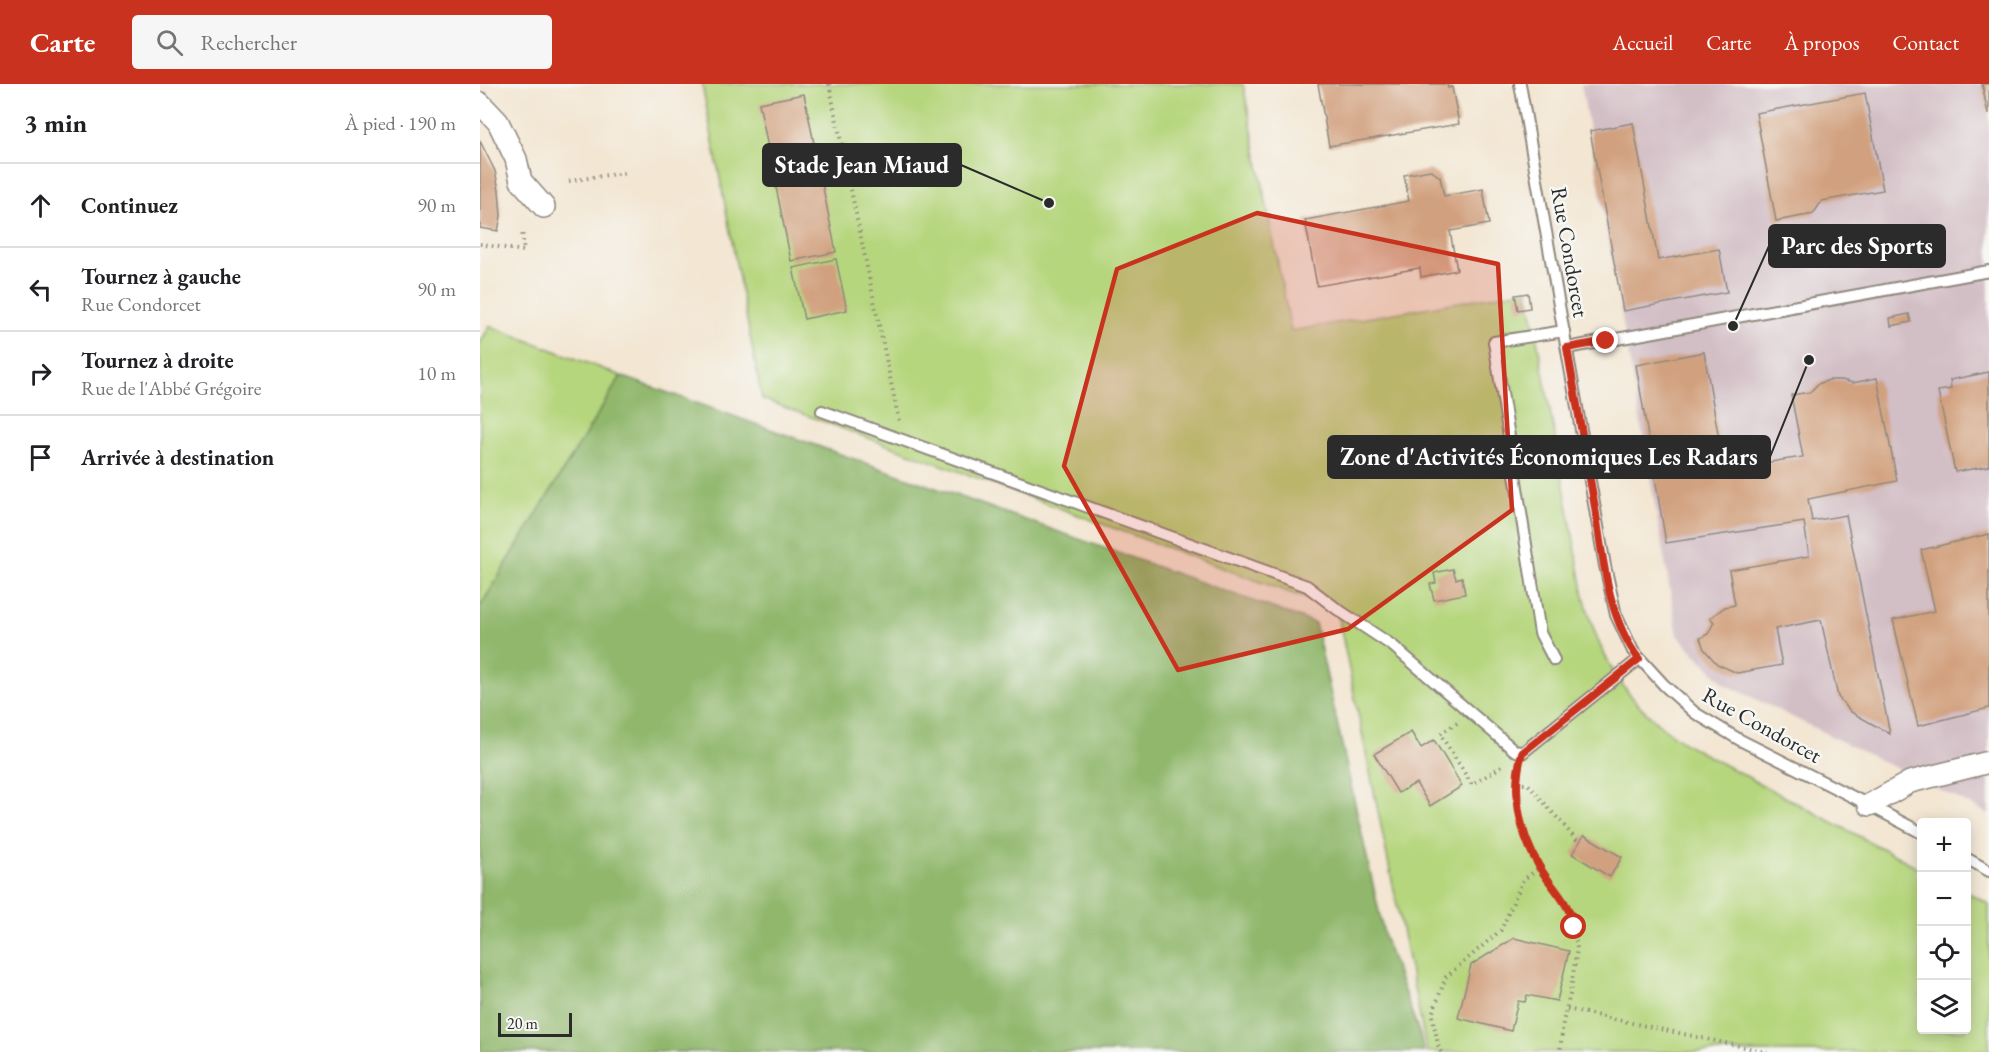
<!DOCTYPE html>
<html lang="fr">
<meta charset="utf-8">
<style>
body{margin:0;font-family:"EB Garamond",serif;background:#f6f6f6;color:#202124}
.controls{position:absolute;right:18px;bottom:18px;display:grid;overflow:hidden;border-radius:6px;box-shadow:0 3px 15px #0003}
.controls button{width:54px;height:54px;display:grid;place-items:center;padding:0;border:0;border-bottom:2px solid #e0e0e0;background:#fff;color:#202124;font:30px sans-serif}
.scale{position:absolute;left:18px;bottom:15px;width:74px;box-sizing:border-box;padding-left:6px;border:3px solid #2b2b2b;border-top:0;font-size:16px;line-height:21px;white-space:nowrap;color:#2b2b2b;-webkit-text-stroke:4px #f6f6f2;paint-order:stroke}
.stop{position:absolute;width:18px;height:18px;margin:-14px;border:4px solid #c8321e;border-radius:50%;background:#fff}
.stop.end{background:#c8321e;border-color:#fff;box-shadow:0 2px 6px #0008}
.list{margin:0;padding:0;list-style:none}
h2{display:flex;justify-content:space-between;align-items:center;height:78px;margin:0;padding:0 24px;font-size:26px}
h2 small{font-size:20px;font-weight:400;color:#757577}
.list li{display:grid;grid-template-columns:39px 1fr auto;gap:18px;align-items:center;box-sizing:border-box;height:84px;padding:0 24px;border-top:2px solid #e0e0e0}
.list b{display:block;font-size:22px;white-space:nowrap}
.list p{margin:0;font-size:20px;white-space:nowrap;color:#757577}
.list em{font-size:20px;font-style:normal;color:#757577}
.icon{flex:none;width:33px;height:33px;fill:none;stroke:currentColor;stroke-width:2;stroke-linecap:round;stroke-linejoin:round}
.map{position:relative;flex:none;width:1509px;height:968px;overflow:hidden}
header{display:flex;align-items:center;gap:36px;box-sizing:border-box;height:84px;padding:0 30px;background:#c8321e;color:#fff}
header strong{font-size:28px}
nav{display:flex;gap:33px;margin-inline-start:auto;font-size:21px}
.search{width:420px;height:54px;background:#f6f6f6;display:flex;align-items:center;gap:15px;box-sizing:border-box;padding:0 21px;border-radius:6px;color:#757577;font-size:22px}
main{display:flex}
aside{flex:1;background:#fff}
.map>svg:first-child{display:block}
</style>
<header>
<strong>Carte</strong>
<div class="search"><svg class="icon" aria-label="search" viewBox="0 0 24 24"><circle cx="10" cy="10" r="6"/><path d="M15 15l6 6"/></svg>Rechercher</div>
<nav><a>Accueil</a><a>Carte</a><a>À propos</a><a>Contact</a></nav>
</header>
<main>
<aside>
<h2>3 min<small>À pied · 190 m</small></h2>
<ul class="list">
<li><svg class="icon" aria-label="ahead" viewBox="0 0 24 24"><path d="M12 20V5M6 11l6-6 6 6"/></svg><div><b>Continuez</b></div><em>90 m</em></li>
<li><svg class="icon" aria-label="left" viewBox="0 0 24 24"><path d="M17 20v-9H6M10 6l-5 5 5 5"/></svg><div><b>Tournez à gauche</b><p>Rue Condorcet</p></div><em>90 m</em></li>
<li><svg class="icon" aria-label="right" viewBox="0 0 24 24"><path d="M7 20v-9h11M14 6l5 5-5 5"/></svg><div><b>Tournez à droite</b><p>Rue de l'Abbé Grégoire</p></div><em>10 m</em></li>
<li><svg class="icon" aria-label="arrive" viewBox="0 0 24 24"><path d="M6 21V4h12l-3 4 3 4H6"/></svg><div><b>Arrivée à destination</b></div></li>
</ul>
</aside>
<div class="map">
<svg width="1509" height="968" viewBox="0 0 1509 968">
<rect width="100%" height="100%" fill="#f6f6f2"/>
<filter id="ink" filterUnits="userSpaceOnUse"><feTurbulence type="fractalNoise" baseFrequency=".0167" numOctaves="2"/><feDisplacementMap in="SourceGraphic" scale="12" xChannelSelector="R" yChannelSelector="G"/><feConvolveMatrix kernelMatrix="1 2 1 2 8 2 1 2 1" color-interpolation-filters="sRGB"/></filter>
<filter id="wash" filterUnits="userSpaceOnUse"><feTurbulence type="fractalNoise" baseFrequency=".008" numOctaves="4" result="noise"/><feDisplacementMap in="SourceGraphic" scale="24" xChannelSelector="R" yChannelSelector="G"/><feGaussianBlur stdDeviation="1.35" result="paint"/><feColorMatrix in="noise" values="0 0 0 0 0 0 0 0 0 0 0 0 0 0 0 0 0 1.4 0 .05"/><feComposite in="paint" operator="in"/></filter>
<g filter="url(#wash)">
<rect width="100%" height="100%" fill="#f3e6d2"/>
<path fill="#d2bec5" d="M1101,0H1509V730L1245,600L1198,552Z"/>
<g fill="#b6d67d" stroke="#708054" stroke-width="1.5">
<path d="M222,0H763L811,247L1048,206L1104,512C1116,565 1142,612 1185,645C1214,668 1253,684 1284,702C1336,730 1389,757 1441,785L1442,946H1486L1487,808L1509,820V968H947L857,526L282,315Z"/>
<path d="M10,242L141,292L0,523V259Z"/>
</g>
<path fill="#90b76c" stroke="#5e714c" stroke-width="1.5" d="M141,292L835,539L905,855L940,951L944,968H0V523Z"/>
<g id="blocks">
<g fill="#d1a07e">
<path d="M838,0H967L968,4L972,3L979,40L849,62Z"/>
<path d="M1502,0H1509V30H1508Z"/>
<path d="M1385,9L1403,106L1342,117L1333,130L1296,137L1276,29Z"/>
<path d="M324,10L356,168L311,177L279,19Z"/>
<path d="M1153,39L1178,176L1239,165L1247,208L1143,227L1110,47Z"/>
<path d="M0,57L15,87L19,106L21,132L18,147L0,144Z"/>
<path d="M950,86L960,93L964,112L1003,105L1009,140L970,147L977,186L941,193L940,184L837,202L825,136L929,117L924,91Z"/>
<path d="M356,175L367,226L324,235L313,184Z"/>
<path d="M1048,209L1050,224L1038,226L1035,211Z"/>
<path d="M1429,230L1431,238L1411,242L1410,234Z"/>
<path d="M1224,268L1244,385L1323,373L1311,311L1330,308L1338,300L1349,296H1362L1373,299L1397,294L1417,397L1328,415L1332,437L1366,431L1410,650L1371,628L1358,613L1341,536L1295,545L1302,581L1257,589L1237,580L1224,565L1220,554L1228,550L1234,538L1230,534L1245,523L1255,521L1249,486L1329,472L1324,438L1186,459L1156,281Z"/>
<path d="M1509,288V382L1475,388L1458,307L1471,305L1470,296Z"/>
<path d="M1509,450V624L1438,642L1413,536L1455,527L1441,466Z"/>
<path d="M973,485L976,495L982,493L985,510L954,516L950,500L956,499L954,489Z"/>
<path d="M931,648L941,664L954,656L982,702L950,722L936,699L918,709L894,670Z"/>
<path d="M1104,751L1142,773L1130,793L1092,770Z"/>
<path d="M1034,854L1089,867L1077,917L1047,911L1045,918L1038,917L1031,947L978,934L991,881Z"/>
</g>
</g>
</g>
<g filter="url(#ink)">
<use href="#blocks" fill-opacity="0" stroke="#8f887e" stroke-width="1.5"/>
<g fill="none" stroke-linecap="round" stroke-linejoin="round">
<g stroke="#8f887e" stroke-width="14">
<g id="service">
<path d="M1040,0L1125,482L1136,531L1153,567L1184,601L1215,629L1260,656L1389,721L1442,749"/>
<path d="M1087,264L1509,187"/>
<path d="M342,327L827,502L857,525L913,562L1034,666L1042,669L1159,575"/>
<path d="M1074,576L1060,549L1014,258L1084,247"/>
<path d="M1486,774L1509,787"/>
</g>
</g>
<g stroke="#8f887e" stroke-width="24">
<g id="minor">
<path d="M0,19L18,38L36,75L41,97L64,123"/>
<path d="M1389,721L1430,698L1509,678"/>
</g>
</g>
<g stroke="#8f887e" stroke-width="4" stroke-dasharray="1.5 4.5" stroke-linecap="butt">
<path d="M349,0L419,337"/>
<path d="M89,97L148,88"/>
<path d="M0,160L44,167L42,146"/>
<path d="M977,639L960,650L992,701L1025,680"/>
<path d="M1038,685L1037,724L1051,768L1059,784L1088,825L1094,843L1097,865L1090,910L1083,938L1080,968"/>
<path d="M1037,700H1048L1099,759"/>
<path d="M1087,925L1287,968"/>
<path d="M961,968L959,965L952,930L966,893L1021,846L1043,796L1059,784"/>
</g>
<use href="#service" stroke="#fff" stroke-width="10"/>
<use href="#minor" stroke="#fff" stroke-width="21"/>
</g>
</g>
<g fill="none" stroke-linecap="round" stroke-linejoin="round" filter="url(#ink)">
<path stroke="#c8321e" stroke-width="8" d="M1094,843C1092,837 1091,830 1088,825C1081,810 1067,797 1059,782C1039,748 1031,707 1042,669L1159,575C1126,532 1123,470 1114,418C1105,367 1096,315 1087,264L1126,257"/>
</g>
<path fill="#c8321e" fill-opacity="0.2" stroke="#c8321e" stroke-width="4.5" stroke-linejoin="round" d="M777,129L1018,180L1032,426L868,545L698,586L584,382L637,185Z"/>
<g text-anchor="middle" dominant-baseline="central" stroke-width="5" stroke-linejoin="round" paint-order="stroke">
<g font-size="22" fill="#2b2b2b" stroke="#f6f6f2">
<text transform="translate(1090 168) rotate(80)">Rue Condorcet</text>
<text transform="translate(1282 641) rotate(29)">Rue Condorcet</text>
</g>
</g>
<path fill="none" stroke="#2b2b2b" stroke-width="2" d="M569 119L481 81M1253 242L1289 162M1329 276L1290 373"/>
<g fill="#2b2b2b" stroke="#f6f6f2" stroke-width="2">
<circle cx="569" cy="119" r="6"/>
<circle cx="1253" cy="242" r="6"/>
<circle cx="1329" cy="276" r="6"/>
</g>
<g fill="#2b2b2b" stroke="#2b2b2b" stroke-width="2">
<rect x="283" y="60" width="198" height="42" rx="6"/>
<rect x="1289" y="141" width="176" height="42" rx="6"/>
<rect x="848" y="352" width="442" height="42" rx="6"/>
</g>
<g font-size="24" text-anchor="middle" font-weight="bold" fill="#fff">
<text x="382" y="89">Stade Jean Miaud</text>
<text x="1377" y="170">Parc des Sports</text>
<text x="1069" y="381">Zone d'Activités Économiques Les Radars</text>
</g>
</svg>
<div class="controls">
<button>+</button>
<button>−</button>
<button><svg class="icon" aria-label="locate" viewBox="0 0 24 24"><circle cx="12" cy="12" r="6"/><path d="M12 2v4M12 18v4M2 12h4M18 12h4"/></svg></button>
<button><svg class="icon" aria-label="layers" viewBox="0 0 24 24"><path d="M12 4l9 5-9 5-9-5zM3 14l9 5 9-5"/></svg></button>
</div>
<div class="scale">20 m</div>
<div class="stop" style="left:1094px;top:843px"></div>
<div class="stop end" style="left:1126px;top:257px"></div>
</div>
</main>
